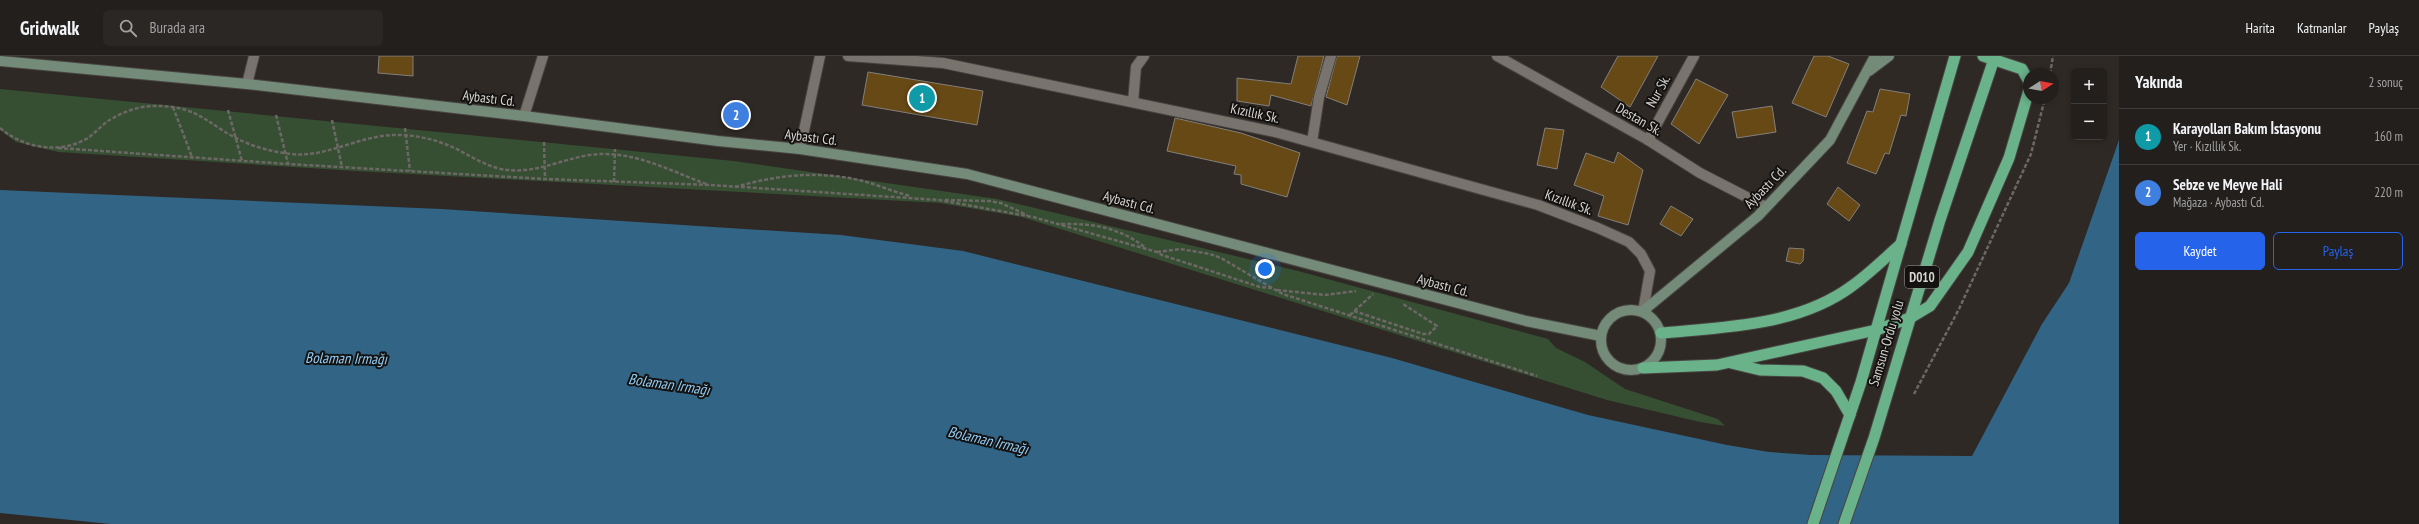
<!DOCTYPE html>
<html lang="tr">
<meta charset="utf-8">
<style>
body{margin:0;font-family:"PT Sans Narrow",sans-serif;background:#2a2725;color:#f1f3f6}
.controls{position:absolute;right:12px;top:12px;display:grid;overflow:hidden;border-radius:6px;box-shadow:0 2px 6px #0003}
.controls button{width:36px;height:36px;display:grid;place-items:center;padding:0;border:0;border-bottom:1px solid #3f3d3b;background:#221f1c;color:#f1f3f6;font:20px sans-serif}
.compass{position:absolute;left:2023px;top:12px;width:36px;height:36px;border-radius:50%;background:#221f1c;box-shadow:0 2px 6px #0003;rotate:79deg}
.you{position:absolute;left:1265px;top:213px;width:14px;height:14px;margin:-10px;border:3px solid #fff;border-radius:50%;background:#1a73e8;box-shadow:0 0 0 6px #1a73e833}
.badge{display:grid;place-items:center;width:26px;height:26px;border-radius:50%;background:#2563eb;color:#fff;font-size:13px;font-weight:700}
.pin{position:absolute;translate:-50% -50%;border:2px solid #fff;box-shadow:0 1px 4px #0006}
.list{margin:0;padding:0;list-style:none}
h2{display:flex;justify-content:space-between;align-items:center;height:52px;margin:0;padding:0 16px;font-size:17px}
h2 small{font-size:13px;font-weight:400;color:#a2a2a3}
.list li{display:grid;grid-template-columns:26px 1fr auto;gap:12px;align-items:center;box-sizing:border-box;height:56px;padding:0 16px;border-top:1px solid #3f3d3b}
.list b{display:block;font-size:15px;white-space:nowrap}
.list p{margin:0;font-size:13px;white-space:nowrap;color:#a2a2a3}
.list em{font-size:13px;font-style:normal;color:#a2a2a3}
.actions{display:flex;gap:8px;padding:12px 16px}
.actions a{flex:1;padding:9px 0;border:1px solid #2563eb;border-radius:6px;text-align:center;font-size:14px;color:#2563eb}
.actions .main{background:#2563eb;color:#fff}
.icon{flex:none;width:22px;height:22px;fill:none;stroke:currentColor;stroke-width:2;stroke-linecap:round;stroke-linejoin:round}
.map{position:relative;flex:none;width:2119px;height:468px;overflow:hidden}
header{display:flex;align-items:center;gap:24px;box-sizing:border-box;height:56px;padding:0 20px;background:#221f1c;border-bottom:1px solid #3f3d3b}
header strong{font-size:19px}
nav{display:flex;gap:22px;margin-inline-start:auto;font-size:14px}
.search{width:280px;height:36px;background:#2a2725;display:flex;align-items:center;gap:10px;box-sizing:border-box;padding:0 14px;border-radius:6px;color:#a2a2a3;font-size:15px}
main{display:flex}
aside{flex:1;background:#221f1c}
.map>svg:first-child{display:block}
</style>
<header>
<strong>Gridwalk</strong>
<div class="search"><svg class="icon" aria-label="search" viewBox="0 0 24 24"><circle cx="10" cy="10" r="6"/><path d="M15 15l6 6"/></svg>Burada ara</div>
<nav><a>Harita</a><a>Katmanlar</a><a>Paylaş</a></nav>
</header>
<main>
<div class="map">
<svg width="2119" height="468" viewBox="0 0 2119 468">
<rect width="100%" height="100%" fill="#2e2925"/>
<path fill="#364f33" d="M0,33L734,105L997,143L1298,215L1548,283L1556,292L1585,306L1625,333L1718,363L1725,370L1700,366L1607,344L1022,161L940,147L356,115L58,96L16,86L0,74Z"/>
<path fill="#326486" d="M2119,84V468H111L0,457V134L441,153L713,171L841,179L963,195L1392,302L1588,359L1727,389L1769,396L1811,399L1972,400L2042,268L2069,227Z"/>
<g fill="#674916" stroke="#837f7a">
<path d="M379,0H413V20L378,17Z"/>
<path d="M1298,0H1324L1311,50L1271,39L1269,50L1237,45V22L1291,28Z"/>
<path d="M1337,0H1360L1347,49L1326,41Z"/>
<path d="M1618,0H1658L1630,51L1601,31Z"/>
<path d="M1814,0H1828L1849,8L1826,61L1792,47Z"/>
<path d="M868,16L983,35L977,69L862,49Z"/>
<path d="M1696,23L1728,39L1699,88L1671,68Z"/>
<path d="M1880,33L1910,38L1906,60L1901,59L1889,98L1885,97L1876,118L1847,107L1867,55L1873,56Z"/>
<path d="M1772,50L1776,76L1737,82L1732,56Z"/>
<path d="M1175,62L1241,77L1300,97L1287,141L1241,128V119L1234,118L1236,110L1167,95Z"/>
<path d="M1545,72L1564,74L1557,113L1537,109Z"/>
<path d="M1618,96L1643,114L1628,169L1598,160L1604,140L1574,129L1586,97L1614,107Z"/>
<path d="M1838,131L1860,149L1849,165L1827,148Z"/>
<path d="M1671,150L1693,163L1681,180L1660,168Z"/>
<path d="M1789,192L1804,193L1803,205L1800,208L1786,205Z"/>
</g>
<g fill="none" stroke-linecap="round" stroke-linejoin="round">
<g stroke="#484441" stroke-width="12">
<g id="minor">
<path d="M848,0L943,7L1275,76L1538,149L1598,172L1629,186L1641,198L1650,215L1643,255"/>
<path d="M1497,0L1648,84L1700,117L1766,151"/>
<path d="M247,28L254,0"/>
<path d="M1133,46L1136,11L1144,0"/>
<path d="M524,60L543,0"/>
<path d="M1648,84L1694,0"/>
<path d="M1312,86L1319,41L1331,0"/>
<path d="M800,93L820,0"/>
</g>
</g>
<g stroke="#484441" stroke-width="12">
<g id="secondary">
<path d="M0,5L247,28L524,60L718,85L800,93L967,118L1526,265L1601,280"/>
<path d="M1869,15L1889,0"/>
<circle cx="1631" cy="284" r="30"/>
<path d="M1643,255L1758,160L1830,84L1875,0"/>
</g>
</g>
<g stroke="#484441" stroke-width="13">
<g id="trunk">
<path d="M1983,0L2022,13L2029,26"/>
<path d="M1661,277C1725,271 1798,270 1852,230C1869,218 1885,202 1901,188"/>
<path d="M1731,307L1760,314L1803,315L1823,322L1836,335L1850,359"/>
<path d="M1643,312L1717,309L1876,274L1910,262L1930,250L1968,196L2009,102L2029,34"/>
<path d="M1813,468L1861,326L1955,0"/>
<path d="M1844,468L1874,382L1940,164L1995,0"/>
</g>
</g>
<g stroke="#6d6865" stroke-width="2.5" stroke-dasharray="4 2" stroke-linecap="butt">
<path d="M2050,18L2053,0"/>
<path d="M173,51L192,101"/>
<path d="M228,54L242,105"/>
<path d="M276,59L288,108"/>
<path d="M332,64L342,111"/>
<path d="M0,72C24,92 59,99 88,82C95,77 101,70 108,65C122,56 141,49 158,50C202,50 211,73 247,87C261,93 276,96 291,98C328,102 361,78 398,79C412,79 429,82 442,87C463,94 479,108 501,113C533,119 559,104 589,99C632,93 670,115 709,129"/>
<path d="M405,72L410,115"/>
<path d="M544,86L545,123"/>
<path d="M58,92L288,108L545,123L711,129L939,144L1033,161L1157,196L1162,199L1260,231L1272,232L1283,238L1537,320"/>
<path d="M614,126L615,93"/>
<path d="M735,131C777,119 819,114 863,125C878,129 894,136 910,140"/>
<path d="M945,144L989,145L1001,147L1027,159"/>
<path d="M1061,168C1094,167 1120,172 1146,192"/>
<path d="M1157,196L1180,193L1210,198L1221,202L1272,232"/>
<path d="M1277,234L1325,239L1356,235"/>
<path d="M1354,255L1423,278H1429L1437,270L1403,248"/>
<path d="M1350,259L1373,238"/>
<path d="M1914,338L1959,253L2031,98L2045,42"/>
</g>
<use href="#minor" stroke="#79736e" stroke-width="10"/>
<use href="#secondary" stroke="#738b78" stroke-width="10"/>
<use href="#trunk" stroke="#69b28a" stroke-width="11"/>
</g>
<g text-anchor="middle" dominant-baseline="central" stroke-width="4" stroke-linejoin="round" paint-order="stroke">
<rect fill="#141210" stroke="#9d9a98" stroke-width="1" x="1905" y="210" width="34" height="22" rx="3"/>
<g font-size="13" font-weight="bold" fill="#d8d5d2">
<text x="1922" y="221">D010</text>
</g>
<g font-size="14" fill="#d8d5d2" stroke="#141210">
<text transform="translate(1658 35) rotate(-61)">Nur Sk.</text>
<text transform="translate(489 42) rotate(7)">Aybastı Cd.</text>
<text transform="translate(1255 57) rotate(12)">Kızıllık Sk.</text>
<text transform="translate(1639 63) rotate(30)">Destan Sk.</text>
<text transform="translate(811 81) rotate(7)">Aybastı Cd.</text>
<text transform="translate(1765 131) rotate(-46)">Aybastı Cd.</text>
<text transform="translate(1129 146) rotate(15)">Aybastı Cd.</text>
<text transform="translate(1569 146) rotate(20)">Kızıllık Sk.</text>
<text transform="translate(1443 229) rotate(15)">Aybastı Cd.</text>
<text transform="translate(1886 287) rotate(-73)">Samsun-Ordu yolu</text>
</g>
<g font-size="15" font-style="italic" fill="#90ccf6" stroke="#141210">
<text transform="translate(346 302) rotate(1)">Bolaman Irmağı</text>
<text transform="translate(669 328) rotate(8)">Bolaman Irmağı</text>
<text transform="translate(988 384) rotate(13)">Bolaman Irmağı</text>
</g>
</g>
</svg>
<div class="controls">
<button>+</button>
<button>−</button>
</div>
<svg class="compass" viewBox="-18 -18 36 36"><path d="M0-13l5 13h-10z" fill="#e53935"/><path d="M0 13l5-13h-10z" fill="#a2a2a3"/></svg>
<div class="you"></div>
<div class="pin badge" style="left:922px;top:42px;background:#0f9aa8">1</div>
<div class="pin badge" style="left:736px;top:59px;background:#3f7fe0">2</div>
</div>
<aside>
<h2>Yakında<small>2 sonuç</small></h2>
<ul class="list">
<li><span class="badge" style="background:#0f9aa8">1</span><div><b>Karayolları Bakım İstasyonu</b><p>Yer · Kızıllık Sk.</p></div><em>160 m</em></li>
<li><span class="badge" style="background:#3f7fe0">2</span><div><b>Sebze ve Meyve Hali</b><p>Mağaza · Aybastı Cd.</p></div><em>220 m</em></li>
</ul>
<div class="actions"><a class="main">Kaydet</a><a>Paylaş</a></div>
</aside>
</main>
